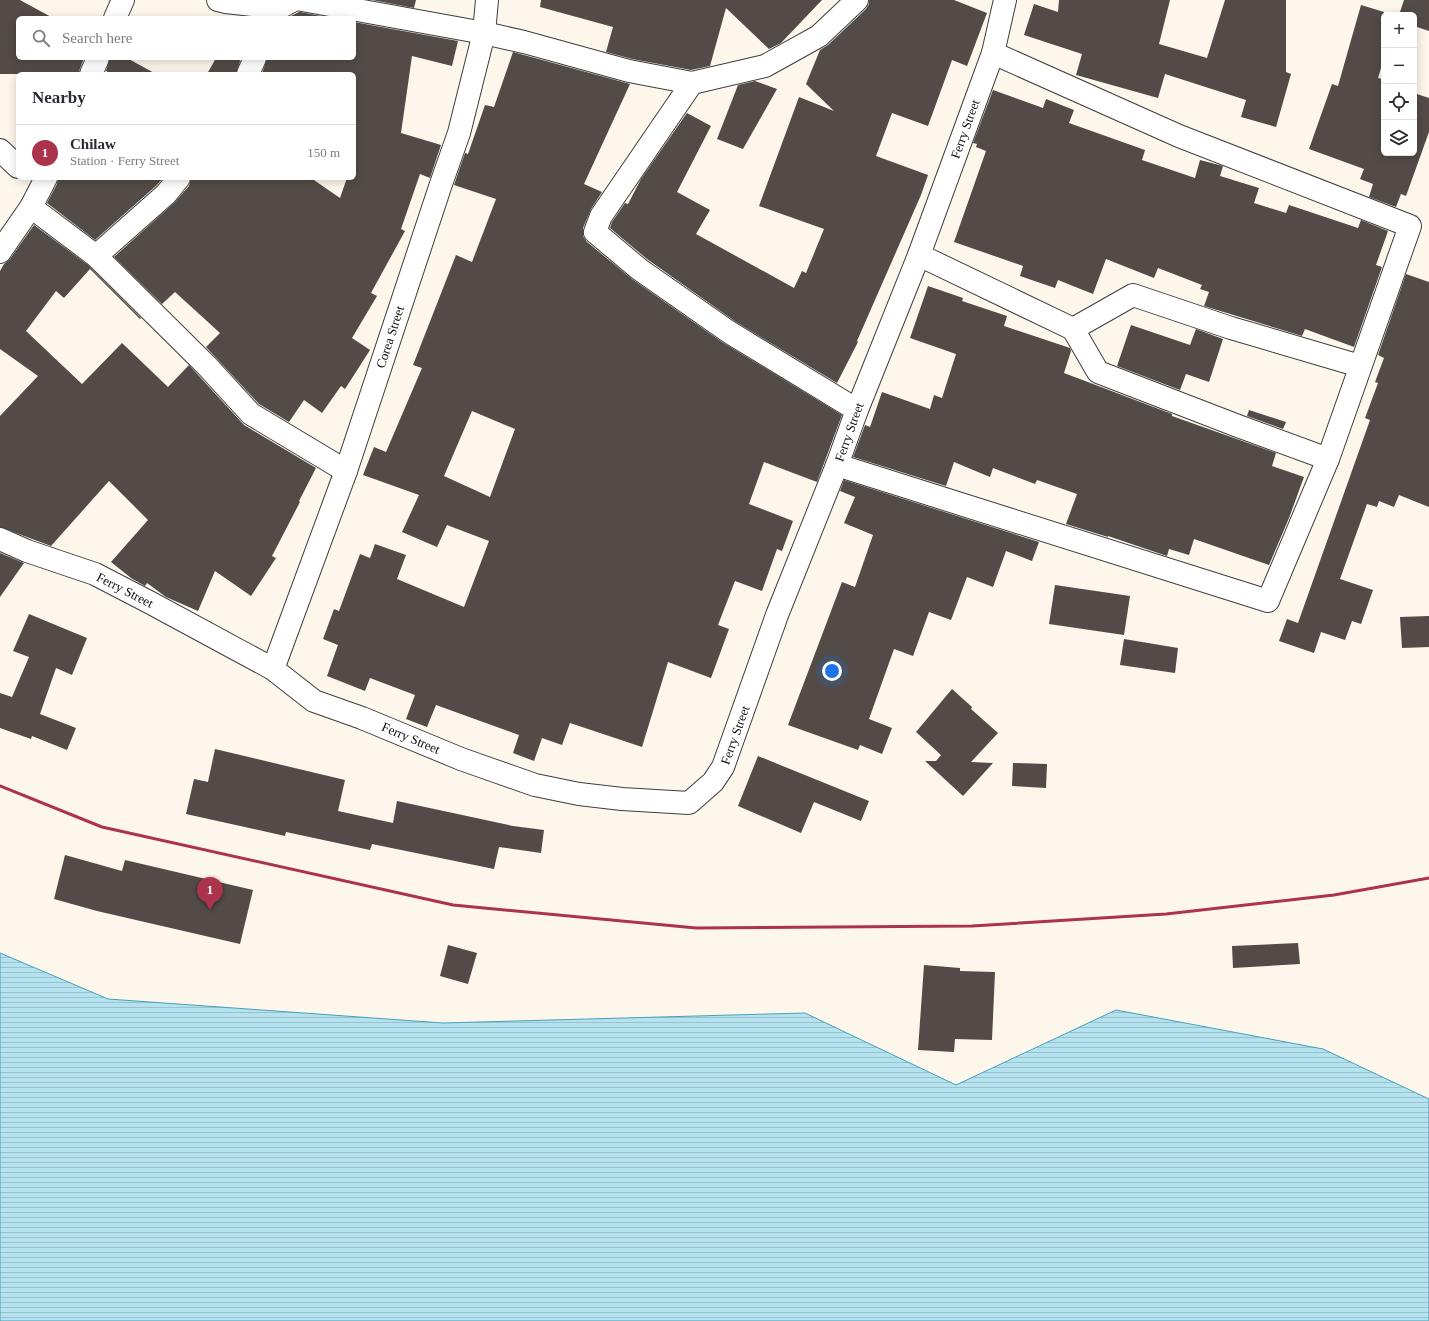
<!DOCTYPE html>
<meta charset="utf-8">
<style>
body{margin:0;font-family:"Times New Roman",serif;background:#f7f7f7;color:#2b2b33}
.controls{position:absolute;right:12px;top:12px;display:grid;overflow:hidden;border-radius:6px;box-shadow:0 2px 10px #0003}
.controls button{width:36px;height:36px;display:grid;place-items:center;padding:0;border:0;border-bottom:1px solid #e1e1e2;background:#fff;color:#2b2b33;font:20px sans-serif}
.you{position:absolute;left:832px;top:671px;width:14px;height:14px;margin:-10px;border:3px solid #fff;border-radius:50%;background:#1a73e8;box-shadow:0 0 0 6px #1a73e833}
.badge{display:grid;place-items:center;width:26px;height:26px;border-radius:50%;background:#ab334c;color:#fff;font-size:13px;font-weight:700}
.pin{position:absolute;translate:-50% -33px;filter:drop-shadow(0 1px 2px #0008)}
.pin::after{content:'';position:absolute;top:21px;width:14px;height:12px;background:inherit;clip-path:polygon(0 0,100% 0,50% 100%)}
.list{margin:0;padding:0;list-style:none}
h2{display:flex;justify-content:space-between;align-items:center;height:52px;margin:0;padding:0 16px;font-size:17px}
h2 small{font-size:13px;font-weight:400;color:#7c7c81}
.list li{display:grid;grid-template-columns:26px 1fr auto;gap:12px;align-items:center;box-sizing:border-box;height:56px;padding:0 16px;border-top:1px solid #e1e1e2}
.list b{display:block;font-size:15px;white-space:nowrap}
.list p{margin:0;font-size:13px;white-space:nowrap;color:#7c7c81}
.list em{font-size:13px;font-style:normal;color:#7c7c81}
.icon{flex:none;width:22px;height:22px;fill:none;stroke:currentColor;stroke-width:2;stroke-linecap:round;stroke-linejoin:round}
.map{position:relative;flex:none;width:1429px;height:1321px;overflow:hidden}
.search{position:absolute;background:#fff;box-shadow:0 2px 10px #0003;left:16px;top:16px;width:340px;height:44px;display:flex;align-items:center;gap:10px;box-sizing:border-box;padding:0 14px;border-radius:6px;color:#7c7c81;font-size:15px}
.panel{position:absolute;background:#fff;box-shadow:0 2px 10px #0003;left:16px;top:72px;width:340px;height:108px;border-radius:6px}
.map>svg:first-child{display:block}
</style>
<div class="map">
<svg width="1429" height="1321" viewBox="0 0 1429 1321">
<defs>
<pattern id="water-rules" width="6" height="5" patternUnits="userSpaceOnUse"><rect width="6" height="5" fill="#b5e2ef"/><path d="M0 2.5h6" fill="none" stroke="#9ac1cc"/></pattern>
</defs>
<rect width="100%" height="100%" fill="#fdf6eb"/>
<path fill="url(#water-rules)" stroke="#44a1bd" d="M0,953L108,999L443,1023L805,1013L956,1085L1116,1010L1323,1049L1429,1099V1321H0Z"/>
<g fill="#524b48" fill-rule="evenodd">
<path d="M0,0H20L53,18H18V58H84L78,74H0Z"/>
<path d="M372,0H416L414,8Z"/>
<path d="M541,0H822L781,43L769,49L726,8L710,66L691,70L632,59L606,52L613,27L540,7Z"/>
<path d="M869,0H954L987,13L967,66L952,60L928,126L892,113L876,156L928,175L921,195L857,341L858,342L837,383L736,322L647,259L610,228L612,222L625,203L628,204L641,179L687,113L711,126L677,192L710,210L696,234L794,288L802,271L806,273L824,229L759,206L799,97L834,111L806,84L820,50L828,45L866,9L869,4Z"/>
<path d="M1059,0H1170L1159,44L1207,58L1225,0H1286V72L1291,74L1276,127L1241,117L1246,100L1165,74L1158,98L1076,75L1082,54L1024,35L1034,4L1058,12Z"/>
<path d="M1404,0H1429V31L1414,26V15H1399Z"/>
<path d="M1361,5L1384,12V58L1378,78L1383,79L1382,82L1384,83V153H1414V93L1429,98V132L1406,196L1401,194L1396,207L1369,197L1373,184L1360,179L1364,169L1309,149L1332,84L1338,86Z"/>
<path d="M299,12H300L331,18H287Z"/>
<path d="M354,22L458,41L452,66L412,56L401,133L441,145L430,178L420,174L401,229L405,231L371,293L377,296L352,338L370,350L345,389L341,386L322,413L304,400L289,422L259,404L206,347L220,333L175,292L162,304L114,257L174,203L189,186L191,178H311L340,198L347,178H354V74H262L267,58H354Z"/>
<path d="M513,52L630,84L584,184L602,192L591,209L583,228V236L587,242L632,279L722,342L842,415L817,482L764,462L749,504L793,521L782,551L777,549L762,591L735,581L718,625L729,629L711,678L668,662L642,747L570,723L562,745L542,738L534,761L513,753L519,735L436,705L427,727L406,719L415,695L370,678L365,691L327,676L338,645L323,639L334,609L339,611L360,554L370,558L375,544L406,555L397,579L464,607L489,541L447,525L437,547L402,532L419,495L363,475L374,447L386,452L422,368L413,365L456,255L472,262L496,199L454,185L465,153L468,154L485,105L494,107ZM472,411L515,429L490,497L444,476Z"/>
<path d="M110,58H127L156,74H111L106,71Z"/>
<path d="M216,58H241L236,74H207Z"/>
<path d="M755,81L777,89L743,149L717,139L738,85Z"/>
<path d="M993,90L1043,108L1046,99L1074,110L1069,123L1145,150L1142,160L1195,178L1200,160L1223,166L1220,176L1259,188L1254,203L1286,213L1289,205L1358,228L1361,220L1388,231L1376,265L1382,267L1354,347L1305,329L1302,336L1204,306L1209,292L1200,289L1202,285L1158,268L1154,278L1106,259L1093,294L1058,280L1055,288L1020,276L1023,266L954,242L986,151L976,147L977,144L973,143Z"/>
<path d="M58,178H163L157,185L95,240L47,203L57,184Z"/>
<path d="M34,225L88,265L141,318L140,319L90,269L64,298L56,291L26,331L82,384L122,343L168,387L189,365L244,425L316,468L299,501L300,502L272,556L276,558L251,596L215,571L198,611L166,597L147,583L145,586L131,578L111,562L148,520L109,481L51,546L0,527V416L38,376L0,349V271L4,264L10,259Z"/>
<path d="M1406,274L1429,282V507L1399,495L1394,507L1379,501L1377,507L1367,504L1340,579L1373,590L1361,624L1352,621L1345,640L1321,632L1314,653L1279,641L1287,619L1298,623L1370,420L1365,418L1378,383L1375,382L1384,358L1378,355Z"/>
<path d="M928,286L963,298L962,301L1007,316L1004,326L1070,348L1071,351L1064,373L1172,414V416L1276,453L1272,466L1304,477L1289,518L1269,565L1194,539L1189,555L1169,549L1167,556L1108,536V537L1066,524L1077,494L1037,480L1035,484L993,468L990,477L954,462L946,486L853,457L865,425L870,427L882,392L930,409L934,395L942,398L956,354L910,338Z"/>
<path d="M1131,325L1190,345L1196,329L1223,339L1209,382L1186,374L1180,390L1117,366Z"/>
<path d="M1249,410L1286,422L1283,429L1247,416Z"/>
<path d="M844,480L1039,542L1032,561L1006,551L993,587L967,577L951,620L929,612L913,656L894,649L869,719L892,728L882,754L860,745L858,750L788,725L842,582L855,587L873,535L844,523L855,497L840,491Z"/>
<path d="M0,553L24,563L0,597Z"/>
<path d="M1055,585L1130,596L1124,635L1049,624Z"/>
<path d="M29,614L87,638L72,675L56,668L40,714L76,728L67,750L32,736L31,739L0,728V693L12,697L29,657L13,651Z"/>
<path d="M1429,616V647L1402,648L1400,617Z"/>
<path d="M1124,639L1178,648L1175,673L1120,665Z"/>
<path d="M952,689L972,707L971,709L998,733L971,762L993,763L963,796L925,761H936L941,755L916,732Z"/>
<path d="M215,749L345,780L338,811L393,823L397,801L513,826L544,830L541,853L499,847L494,869L372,844L370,850L286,832L285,836L186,814L194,779L208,782Z"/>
<path d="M758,756L869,801L861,821L814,802L801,833L738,806Z"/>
<path d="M1013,763L1047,764L1046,788L1012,786Z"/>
<path d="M65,855L122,871L125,860L253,890L240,944L97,911L54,899Z"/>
<path d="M1298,943L1300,964L1233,968L1232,946Z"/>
<path d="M448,945L477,953L468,984L440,976Z"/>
<path d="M924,965L960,968V971L995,972L992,1040L955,1039L954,1052L918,1050Z"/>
</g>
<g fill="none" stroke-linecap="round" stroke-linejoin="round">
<g stroke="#3e3e3e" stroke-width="24">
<g id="minor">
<path d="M218,0L226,2L279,8L294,0"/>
<path d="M302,0L484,33L524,42L629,71L692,83L765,66L819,36L857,0"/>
<path d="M115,18L123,0"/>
<path d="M91,74L98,58"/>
<path d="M248,74L255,58"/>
<path d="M692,83L601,216L595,232L639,269L729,332L857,410"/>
<path d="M0,150L18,167"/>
<path d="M31,207L96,256L207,366L251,414L346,471"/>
<path d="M0,252L31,207L46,178"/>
<path d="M919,255L1073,329L1098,372L1238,426L1328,459"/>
<path d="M96,256L166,194L179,178"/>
<path d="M1073,329L1133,295L1231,328L1360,366"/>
<path d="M837,465L1268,601L1328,459L1410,226L1179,136L993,53"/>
<path d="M0,539L27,551L95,574L149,602L273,669L314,701L362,718L461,759L535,785L579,794L622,799L689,803L713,782L723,767L777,615L837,465L857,410L919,255L993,53L1005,0"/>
<path d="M273,669L346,471L441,184L459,133L484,33L487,0"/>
</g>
</g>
<use href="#minor" stroke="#fff" stroke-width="22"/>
<path stroke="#ab334c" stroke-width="3" d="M0,786L102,827L453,905L696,928L972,926L1166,914L1334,895L1429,878"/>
</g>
<g text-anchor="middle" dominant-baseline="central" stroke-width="4" stroke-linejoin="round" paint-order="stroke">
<g font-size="13" fill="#0b0b0b" stroke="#fff">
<text transform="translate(965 129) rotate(-70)">Ferry Street</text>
<text transform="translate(390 337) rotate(-72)">Corea Street</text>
<text transform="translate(849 432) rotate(-70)">Ferry Street</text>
<text transform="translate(125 590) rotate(27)">Ferry Street</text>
<text transform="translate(735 735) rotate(-70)">Ferry Street</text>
<text transform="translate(411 738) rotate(23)">Ferry Street</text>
</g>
</g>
</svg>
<div class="controls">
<button>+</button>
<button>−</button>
<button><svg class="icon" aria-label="locate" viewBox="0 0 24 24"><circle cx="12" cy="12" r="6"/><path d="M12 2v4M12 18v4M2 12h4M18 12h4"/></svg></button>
<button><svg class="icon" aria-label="layers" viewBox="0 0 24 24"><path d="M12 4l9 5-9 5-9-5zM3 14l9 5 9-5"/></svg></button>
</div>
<div class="you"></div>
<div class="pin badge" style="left:210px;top:910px">1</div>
<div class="search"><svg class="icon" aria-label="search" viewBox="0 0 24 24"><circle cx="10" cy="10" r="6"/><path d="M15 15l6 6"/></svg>Search here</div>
<section class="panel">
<h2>Nearby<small></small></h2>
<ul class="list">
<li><span class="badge">1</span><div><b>Chilaw</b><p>Station · Ferry Street</p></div><em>150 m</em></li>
</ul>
</section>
</div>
